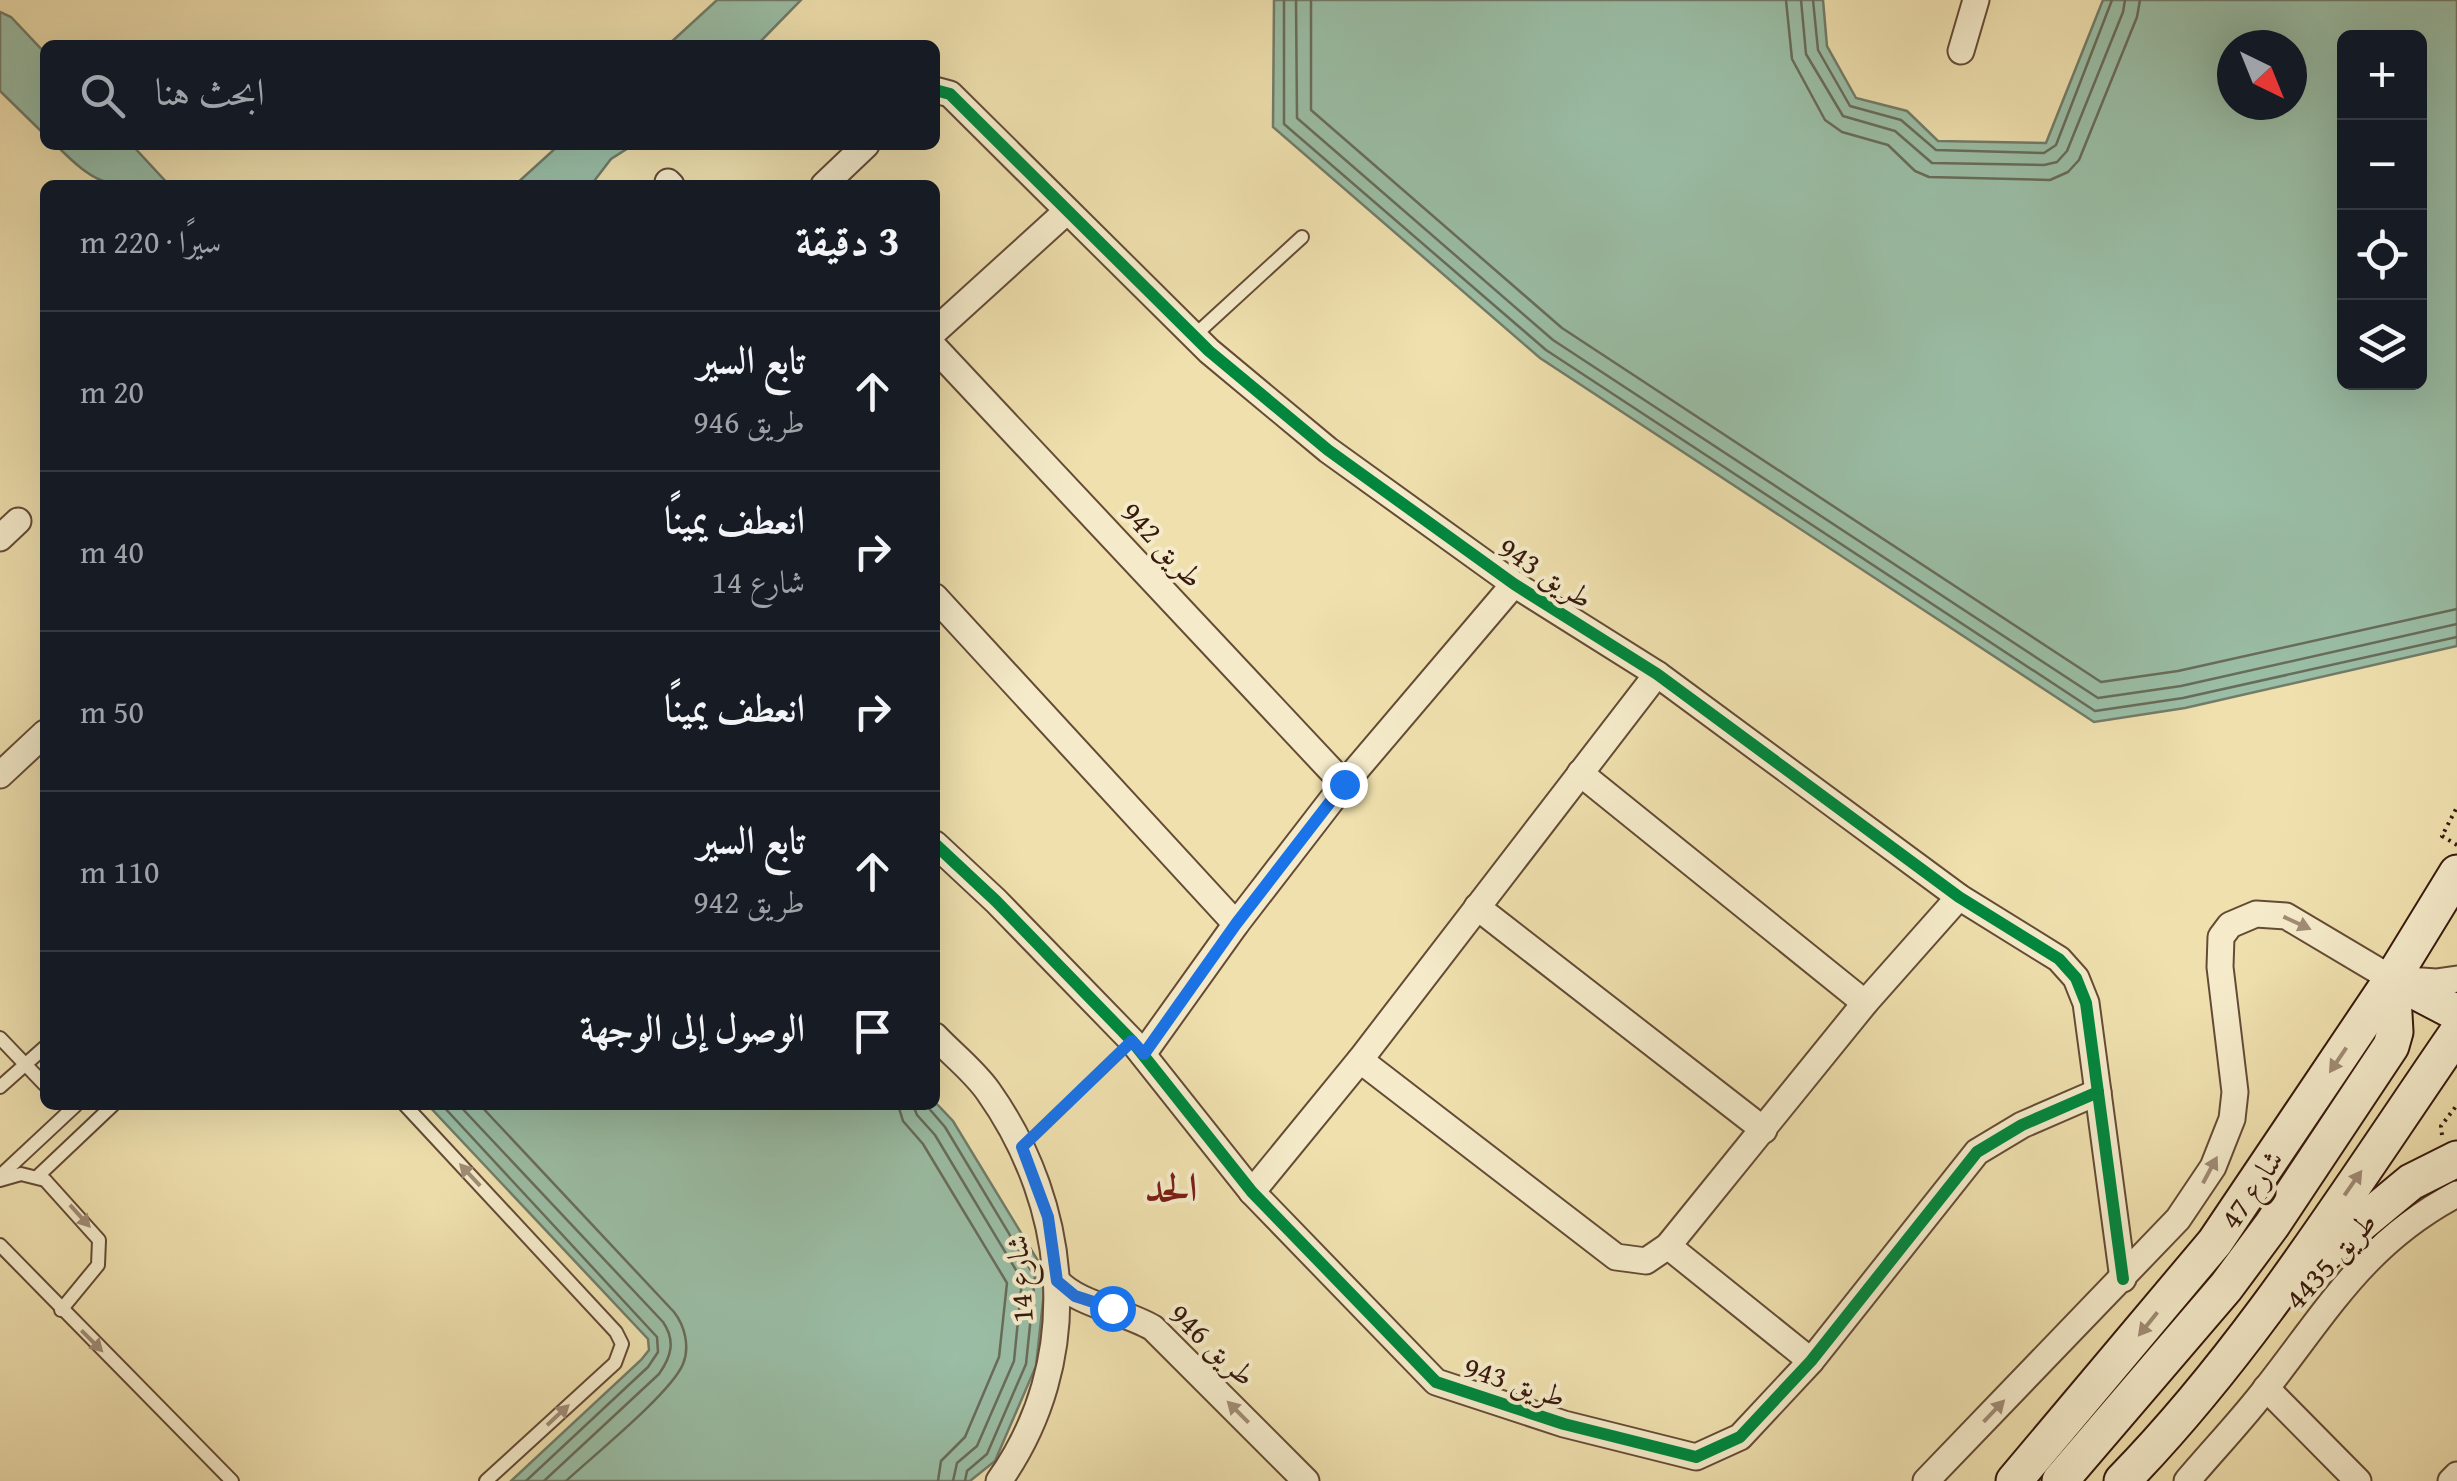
<!DOCTYPE html>
<html lang="ar">
<meta charset="utf-8">
<style>
body{margin:0;font-family:"Gentium Book Plus",Amiri,serif;background:#242831;color:#f1f3f6;direction:rtl}
.controls{position:absolute;right:30px;top:30px;display:grid;overflow:hidden;border-radius:15px;box-shadow:0 10px 40px #0002}
.controls button{width:90px;height:90px;display:grid;place-items:center;padding:0;border:0;border-bottom:2px solid #363941;background:#171b24;color:#f1f3f6;font:50px sans-serif}
.compass{position:absolute;left:2217px;top:30px;width:90px;height:90px;border-radius:50%;background:#171b24;box-shadow:0 10px 40px #0002;rotate:137deg}
.stop{position:absolute;width:30px;height:30px;margin:-22px;border:8px solid #1a73e8;border-radius:50%;background:#fff}
.stop.end{background:#1a73e8;border-color:#fff;box-shadow:0 2px 10px #0008}
.list{margin:0;padding:0;list-style:none}
h2{display:flex;justify-content:space-between;align-items:center;height:130px;margin:0;padding:0 40px;font-size:42px}
h2 small{font-size:32px;font-weight:400;color:#9ea1a6}
.list li{display:grid;grid-template-columns:65px 1fr auto;gap:30px;align-items:center;box-sizing:border-box;height:160px;padding:0 40px;border-top:2px solid #363941}
.list b{display:block;font-size:38px;white-space:nowrap}
.list p{margin:0;font-size:32px;white-space:nowrap;color:#9ea1a6}
.list em{font-size:32px;font-style:normal;color:#9ea1a6}
.icon{flex:none;width:55px;height:55px;fill:none;stroke:currentColor;stroke-width:2;stroke-linecap:round;stroke-linejoin:round}
.map{position:relative;flex:none;width:2457px;height:1481px;overflow:hidden;direction:ltr}
.search{position:absolute;background:#171b24;box-shadow:0 10px 40px #0002;left:40px;top:40px;width:900px;height:110px;display:flex;align-items:center;gap:25px;box-sizing:border-box;padding:0 35px;border-radius:15px;color:#9ea1a6;font-size:38px}
.panel{position:absolute;background:#171b24;box-shadow:0 10px 40px #0002;left:40px;top:180px;width:900px;height:930px;border-radius:15px;direction:rtl}
.map>svg:first-child{display:block}
</style>
<div class="map">
<svg width="2457" height="1481" viewBox="0 0 2457 1481">
<rect width="100%" height="100%" fill="#efe0ae"/>
<filter id="stains"><feTurbulence type="fractalNoise" baseFrequency=".002" numOctaves="4"/><feColorMatrix values="0 0 0 0 .2 0 0 0 0 .09 0 0 0 0 .02 0 0 0 .5 -.17"/></filter>
<radialGradient id="worn" r=".72"><stop offset=".6" stop-color="#630" stop-opacity="0"/><stop offset="1" stop-color="#630" stop-opacity=".3"/></radialGradient>
<g fill="#9abea6" stroke="#727c69" stroke-width="2.5" fill-rule="evenodd">
<path d="M717,0H801L757,45H668Z"/>
<path d="M1274,0H1823L1827,46L1856,98L1907,111L1938,141L2046,143L2103,0H2457V646L2185,708L2094,722L1540,358L1273,127ZM2344,38H2420V382H2344ZM2232,45H2292V105H2232Z"/>
<path d="M0,12L11,17L45,53V135L0,91Z"/>
<path d="M56,145H132L169,185C107,185 101,190 56,145Z"/>
<path d="M559,145H633L611,159L591,185H515Z"/>
<path d="M935,1102L953,1121L1046,1274L1036,1366L995,1461L970,1481H511L641,1360L649,1350L648,1339L428,1105H935Z"/>
</g>
<g fill="none" stroke-linecap="round" stroke-linejoin="round">
<g stroke="#686c5a" stroke-width="2.5">
<path d="M1284,0V124L1546,350L2095,711L2183,698L2457,637"/>
<path d="M1296,0L1297,118L1553,340L2098,698L2181,686L2457,624"/>
<path d="M1311,0V110L1562,328L2101,682L2178,671L2457,609"/>
<path d="M1786,0L1792,59L1825,120L1842,132L1888,145L1915,171L1929,177L2050,180L2068,172L2079,160L2137,17L2140,0"/>
<path d="M1801,0L1806,54L1843,116L1895,131L1932,163L2044,165L2057,162L2067,151L2123,12L2125,0"/>
<path d="M1813,0L1818,50L1850,106L1901,120L1936,150L2044,153L2056,145L2112,0"/>
<path d="M442,1105L657,1337L658,1352L648,1367L526,1481"/>
<path d="M459,1105L663,1322C676,1341 671,1357 659,1374L544,1481"/>
<path d="M480,1105L674,1312C685,1326 690,1347 683,1364C671,1393 593,1456 566,1481"/>
<path d="M898,1105L903,1121L923,1144L1007,1283L999,1357L965,1437L941,1461L938,1481"/>
<path d="M913,1105L917,1115L935,1135L1022,1280L1014,1361L977,1446L957,1463L953,1481"/>
<path d="M926,1105L945,1127L1035,1277L1026,1364L987,1454L967,1471L965,1481"/>
</g>
<g stroke="#654b36" stroke-width="16">
<g id="lane">
<path d="M1194,336L1302,237"/>
<path d="M0,1038L45,1085"/>
<path d="M0,1087L45,1047"/>
<path d="M405,1105L616,1332L622,1344L615,1363L486,1481"/>
<path d="M0,1176L76,1105"/>
<path d="M38,1176L113,1105"/>
<path d="M0,1180L21,1174L45,1180L99,1240L98,1265L61,1310"/>
<path d="M0,1245L232,1481"/>
</g>
</g>
<g stroke="#654b36" stroke-width="29">
<g id="street">
<path d="M1961,51L1976,0"/>
<path d="M935,90L950,94L1209,351L1328,450L1514,584L1657,674L1959,897L2059,959L2076,978L2086,1003L2123,1279"/>
<path d="M668,182L671,185"/>
<path d="M824,185L866,145"/>
<path d="M935,331L1067,211"/>
<path d="M935,348L1344,784"/>
<path d="M0,538L18,521"/>
<path d="M935,597L1236,924"/>
<path d="M1580,773L1865,1003"/>
<path d="M0,775L45,733"/>
<path d="M935,844L996,901L1132,1041L1252,1192L1436,1382L1564,1424L1696,1457L1740,1437L1811,1361L1977,1152L2022,1125L2098,1092"/>
<path d="M1477,907L1764,1130"/>
<path d="M935,1036C952,1054 974,1071 988,1091C1071,1208 1084,1361 999,1481"/>
<path d="M1143,1054L1236,924L1344,784L1514,584"/>
<path d="M1360,1060L1616,1257L1646,1261L1668,1246L1865,1003L1959,897"/>
<path d="M1252,1192L1360,1060L1657,674"/>
<path d="M1668,1246L1811,1361"/>
<path d="M1057,1281C1077,1304 1124,1311 1153,1328L1306,1481"/>
<path d="M2266,1388L2358,1481"/>
<path d="M1926,1481L2178,1219L2213,1167L2232,1119L2235,1092L2220,967L2221,937L2230,925L2256,914L2286,916L2392,979L2436,982L2457,979"/>
<path d="M2187,1481C2214,1449 2243,1419 2268,1386C2329,1308 2366,1242 2457,1194"/>
<path d="M2451,1481L2457,1475"/>
</g>
</g>
<g stroke="#37190e" stroke-width="39">
<g id="secondary">
<path d="M2392,979L2457,1013"/>
<path d="M2312,1264L2411,1182L2457,1159"/>
<path d="M2014,1481L2215,1242L2392,979L2457,873"/>
<path d="M2060,1481L2226,1287L2272,1225L2391,1046L2395,1032L2392,979"/>
<path d="M2122,1481C2252,1348 2352,1185 2457,1033"/>
</g>
</g>
<g stroke="#37190e" stroke-width="4" stroke-dasharray="2.5 5" stroke-linecap="butt">
<path d="M2457,845L2442,836L2457,807"/>
<path d="M1039,1130L1115,1056"/>
<path d="M2442,1135L2441,1126L2457,1105"/>
</g>
<use href="#lane" stroke="#f5ebca" stroke-width="12"/>
<use href="#street" stroke="#f5ebca" stroke-width="25"/>
<use href="#secondary" stroke="#f5ebca" stroke-width="35"/>
<g stroke="#f5ebca" stroke-width="19">
<g id="cycleway">
<path d="M935,90L950,94L1209,351L1328,450L1514,584L1657,674L1959,897L2059,959L2076,978L2086,1003L2123,1279"/>
<path d="M935,844L996,901L1132,1041L1252,1192L1436,1382L1564,1424L1696,1457L1740,1437L1811,1361L1977,1152L2022,1125L2098,1092"/>
</g>
</g>
<use href="#cycleway" stroke="#00873e" stroke-width="12"/>
</g>
<defs><path id="oneway-solid" d="M-6-.8H1V-3.2L6.5 0L1 3.2V.8H-6Z" transform="scale(2.5)"/></defs>
<g fill="#a08c75">
<use href="#oneway-solid" transform="translate(2297 923) rotate(25)"/>
<use href="#oneway-solid" transform="translate(2338 1060) rotate(124)"/>
<use href="#oneway-solid" transform="translate(2210 1170) rotate(-62)"/>
<use href="#oneway-solid" transform="translate(470 1175) rotate(-133)"/>
<use href="#oneway-solid" transform="translate(2353 1183) rotate(-55)"/>
<use href="#oneway-solid" transform="translate(80 1216) rotate(48)"/>
<use href="#oneway-solid" transform="translate(2148 1324) rotate(129)"/>
<use href="#oneway-solid" transform="translate(92 1341) rotate(45)"/>
<use href="#oneway-solid" transform="translate(1994 1411) rotate(-46)"/>
<use href="#oneway-solid" transform="translate(1238 1412) rotate(-135)"/>
<use href="#oneway-solid" transform="translate(558 1415) rotate(-43)"/>
</g>
<g fill="none" stroke-linecap="round" stroke-linejoin="round">
<path stroke="#1a73e8" stroke-width="12" d="M1112,1308L1075,1296L1057,1281L1048,1217L1022,1147L1132,1041L1144,1054L1236,924L1344,784"/>
</g>
<g text-anchor="middle" dominant-baseline="central" stroke-width="8" stroke-linejoin="round" paint-order="stroke">
<g font-size="30" fill="#37190e" stroke="#f5ebca">
<text transform="translate(1163 544) rotate(47)">طريق 942</text>
<text transform="translate(1546 572) rotate(33)">طريق 943</text>
<text transform="translate(2251 1189) rotate(-56)">شارع 47</text>
<text transform="translate(2330 1260) rotate(-48)">طريق 4435</text>
<text transform="translate(1019 1279) rotate(-94)">شارع 14</text>
<text transform="translate(1213 1344) rotate(43)">طريق 946</text>
<text transform="translate(1515 1381) rotate(18)">طريق 943</text>
</g>
<g font-size="40" font-weight="bold" fill="#7a1f14" stroke="#f5ebca">
<text x="1171" y="1186">الحد</text>
</g>
</g>
<rect width="100%" height="100%" filter="url(#stains)"/>
<rect width="100%" height="100%" fill="url(#worn)"/>
</svg>
<div class="controls">
<button>+</button>
<button>−</button>
<button><svg class="icon" aria-label="locate" viewBox="0 0 24 24"><circle cx="12" cy="12" r="6"/><path d="M12 2v4M12 18v4M2 12h4M18 12h4"/></svg></button>
<button><svg class="icon" aria-label="layers" viewBox="0 0 24 24"><path d="M12 4l9 5-9 5-9-5zM3 14l9 5 9-5"/></svg></button>
</div>
<svg class="compass" viewBox="-18 -18 36 36"><path d="M0-13l5 13h-10z" fill="#e53935"/><path d="M0 13l5-13h-10z" fill="#9ea1a6"/></svg>
<div class="stop" style="left:1112px;top:1308px"></div>
<div class="stop end" style="left:1344px;top:784px"></div>
<div class="search"><svg class="icon" aria-label="search" viewBox="0 0 24 24"><circle cx="10" cy="10" r="6"/><path d="M15 15l6 6"/></svg>ابحث هنا</div>
<section class="panel">
<h2>3 دقيقة<small>سيرًا · 220 m</small></h2>
<ul class="list">
<li><svg class="icon" aria-label="ahead" viewBox="0 0 24 24"><path d="M12 20V5M6 11l6-6 6 6"/></svg><div><b>تابع السير</b><p>طريق 946</p></div><em>20 m</em></li>
<li><svg class="icon" aria-label="right" viewBox="0 0 24 24"><path d="M7 20v-9h11M14 6l5 5-5 5"/></svg><div><b>انعطف يمينًا</b><p>شارع 14</p></div><em>40 m</em></li>
<li><svg class="icon" aria-label="right" viewBox="0 0 24 24"><path d="M7 20v-9h11M14 6l5 5-5 5"/></svg><div><b>انعطف يمينًا</b></div><em>50 m</em></li>
<li><svg class="icon" aria-label="ahead" viewBox="0 0 24 24"><path d="M12 20V5M6 11l6-6 6 6"/></svg><div><b>تابع السير</b><p>طريق 942</p></div><em>110 m</em></li>
<li><svg class="icon" aria-label="arrive" viewBox="0 0 24 24"><path d="M6 21V4h12l-3 4 3 4H6"/></svg><div><b>الوصول إلى الوجهة</b></div></li>
</ul>
</section>
</div>
